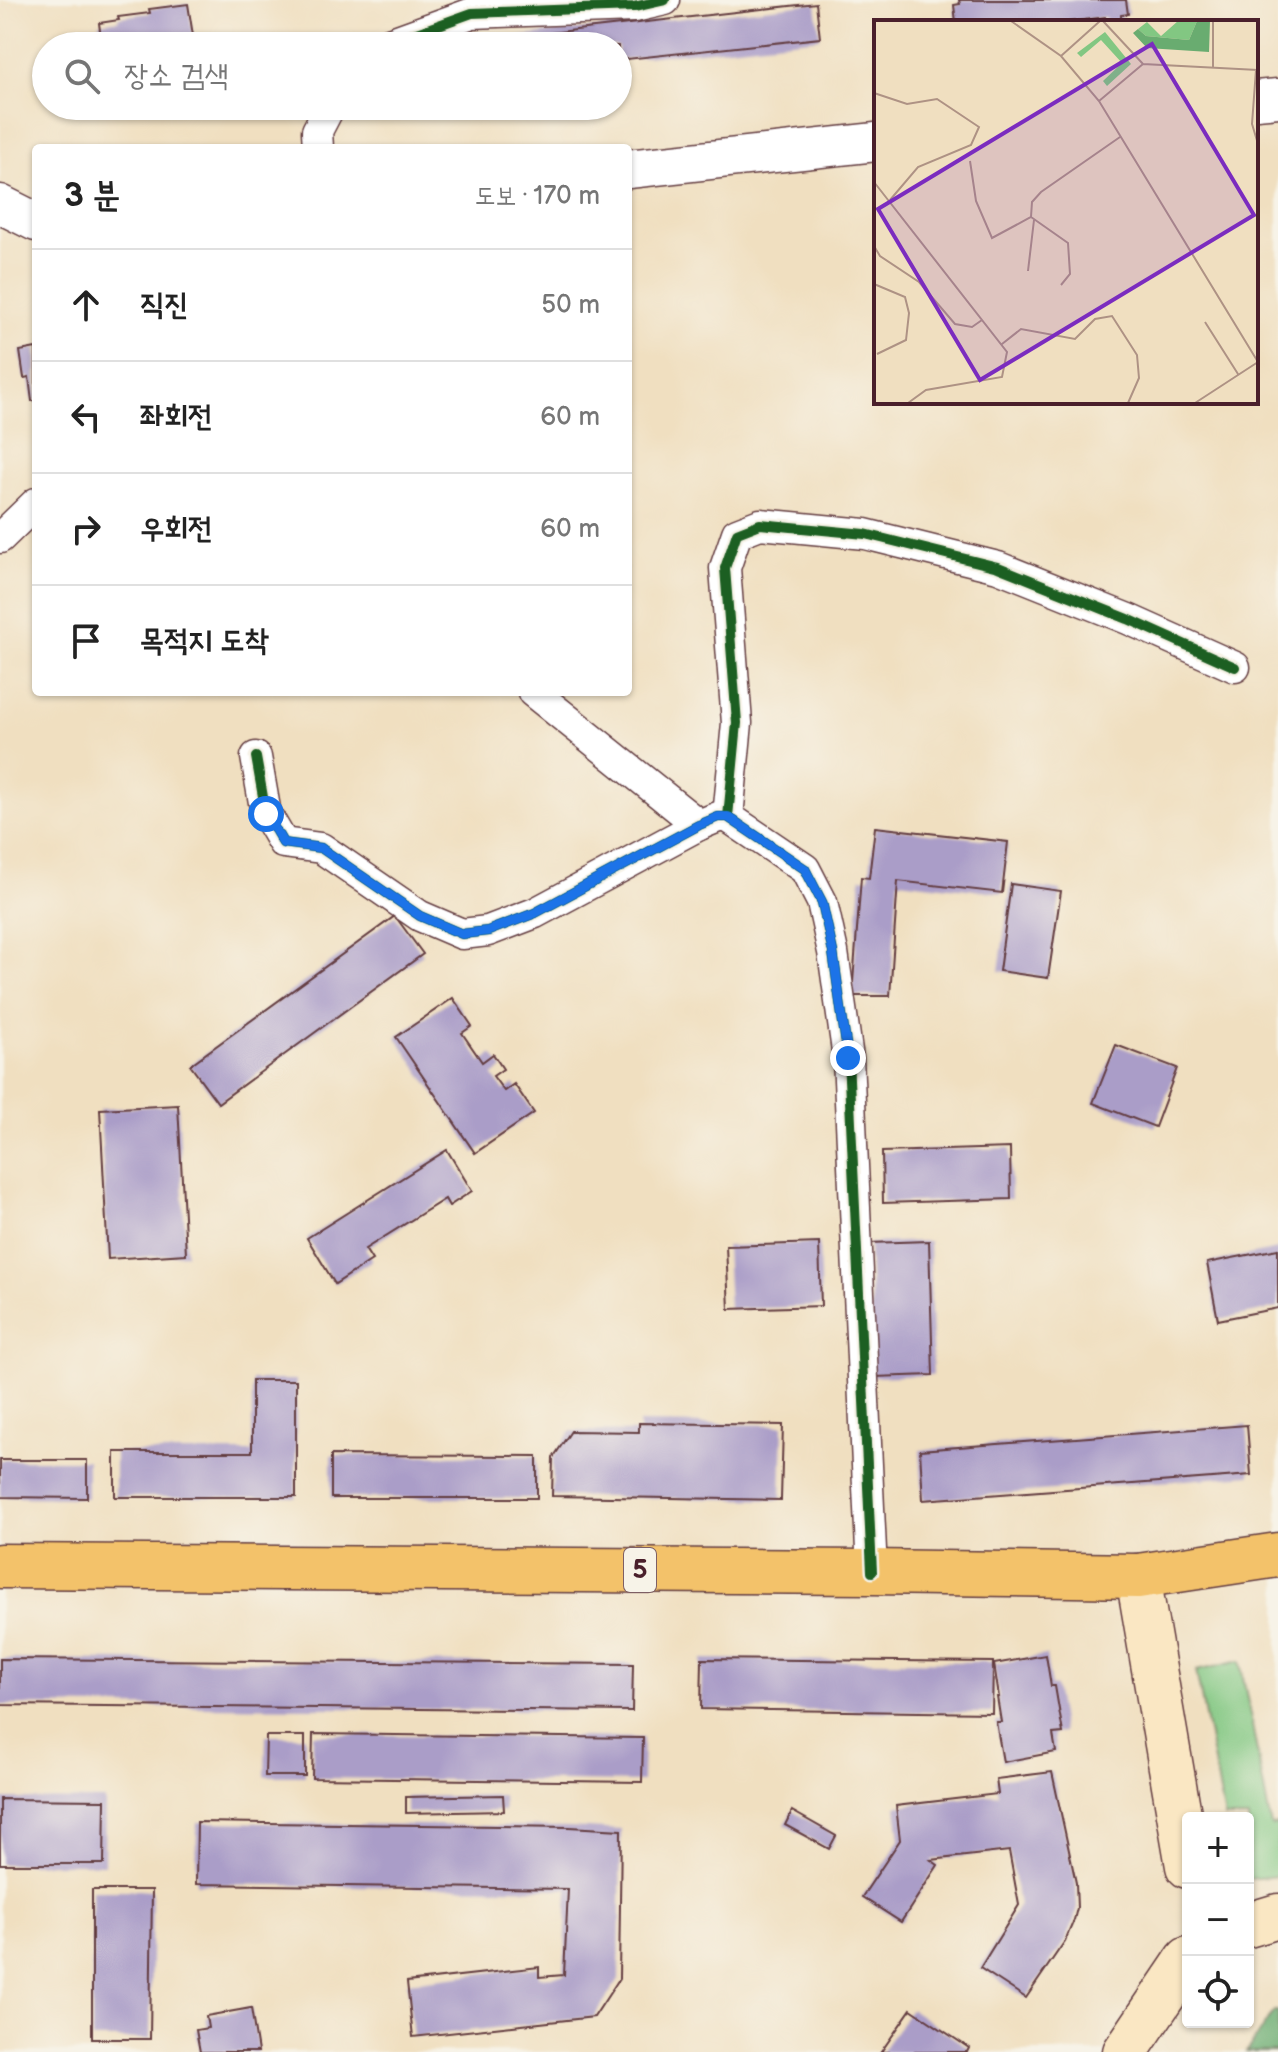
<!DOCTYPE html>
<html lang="ko">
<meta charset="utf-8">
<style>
body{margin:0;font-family:"Balsamiq Sans","Poor Story",sans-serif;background:#f6f6f6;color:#222}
.controls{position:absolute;right:24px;bottom:24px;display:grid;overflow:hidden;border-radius:8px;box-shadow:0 2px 6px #0004}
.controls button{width:72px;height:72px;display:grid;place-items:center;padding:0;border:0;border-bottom:2px solid #e0e0e0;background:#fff;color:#222;font:40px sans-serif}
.stop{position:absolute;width:24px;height:24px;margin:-18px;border:6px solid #1a73e8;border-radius:50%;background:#fff}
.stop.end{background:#1a73e8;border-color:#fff;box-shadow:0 2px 8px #0008}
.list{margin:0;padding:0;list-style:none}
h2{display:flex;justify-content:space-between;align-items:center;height:104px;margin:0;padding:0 32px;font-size:34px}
h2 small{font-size:26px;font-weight:400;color:#767676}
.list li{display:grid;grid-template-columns:52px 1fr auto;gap:24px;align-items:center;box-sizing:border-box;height:112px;padding:0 32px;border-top:2px solid #e0e0e0}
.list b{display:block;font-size:30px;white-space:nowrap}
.list em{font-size:26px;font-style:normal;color:#767676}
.icon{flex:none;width:44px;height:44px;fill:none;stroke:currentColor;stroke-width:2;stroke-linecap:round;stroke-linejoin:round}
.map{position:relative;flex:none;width:1278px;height:2052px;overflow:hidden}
.search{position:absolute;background:#fff;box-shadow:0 2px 6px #0004;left:32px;top:32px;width:600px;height:88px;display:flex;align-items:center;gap:20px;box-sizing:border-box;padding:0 28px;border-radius:44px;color:#767676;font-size:30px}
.panel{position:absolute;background:#fff;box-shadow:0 2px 6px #0004;left:32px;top:144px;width:600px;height:552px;border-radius:8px}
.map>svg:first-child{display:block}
</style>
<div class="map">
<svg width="1278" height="2052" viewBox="0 0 1278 2052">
<rect width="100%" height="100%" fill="#f7f3e8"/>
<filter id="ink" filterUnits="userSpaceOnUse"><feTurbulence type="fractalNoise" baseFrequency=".0125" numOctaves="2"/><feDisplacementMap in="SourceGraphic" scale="16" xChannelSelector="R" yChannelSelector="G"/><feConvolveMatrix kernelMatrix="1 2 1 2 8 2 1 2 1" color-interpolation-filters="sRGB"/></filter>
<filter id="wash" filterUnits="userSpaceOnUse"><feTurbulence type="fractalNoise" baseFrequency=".006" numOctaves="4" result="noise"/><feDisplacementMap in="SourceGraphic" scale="32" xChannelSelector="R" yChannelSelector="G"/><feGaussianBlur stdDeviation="1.8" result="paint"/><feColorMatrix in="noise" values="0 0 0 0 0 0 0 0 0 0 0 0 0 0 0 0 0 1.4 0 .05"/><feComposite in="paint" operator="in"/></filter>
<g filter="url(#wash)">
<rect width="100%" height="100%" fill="#f0dfc0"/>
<path fill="#82c782" stroke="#667356" stroke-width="2" d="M1240,1661L1271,1826L1278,1825V1876L1248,1879V1818H1225L1196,1671Z"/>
<path fill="#69ac70" stroke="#5a664e" stroke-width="2" d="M1274,2011H1278V2052H1246Z"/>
<g id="blocks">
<g fill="#aa9dc8">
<path d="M959,0H1126L1128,14L1121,15V21L1115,22H1106L1105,17L1068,22H956L954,5L960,4Z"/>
<path d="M816,3L820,38L618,60V46H481L480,41Z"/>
<path d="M188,4L194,42L200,41L201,46H102L99,23L119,20L118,17L150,13L149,9Z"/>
<path d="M36,348V401H32L29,377L24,378L20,351Z"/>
<path d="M875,827L1008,842L1002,893L898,881L890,996H852L861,877L869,878Z"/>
<path d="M1011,884L1061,891L1048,978L999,971Z"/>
<path d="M395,916L423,954L218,1103L190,1065Z"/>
<path d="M453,998L472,1026L462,1033L482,1062L493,1054L503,1069L493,1076L504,1091L514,1084L534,1113L475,1153L396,1037Z"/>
<path d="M1116,1045L1177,1068L1155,1127L1093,1103Z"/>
<path d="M178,1105L186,1254L108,1259L100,1109Z"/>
<path d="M1010,1148L1011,1199L883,1203L882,1152Z"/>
<path d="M447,1150L472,1191L449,1206L445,1199L365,1249L372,1260L335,1284L307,1238Z"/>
<path d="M929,1241L933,1375L873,1377L869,1243Z"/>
<path d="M819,1243L821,1306L729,1309L726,1246Z"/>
<path d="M1278,1249V1308L1218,1320L1207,1263Z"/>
<path d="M252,1380H296V1497H115V1452H252Z"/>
<path d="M639,1423L783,1425L781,1500L552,1496L553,1458L571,1431L639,1432Z"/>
<path d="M1247,1425L1251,1475L923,1500L920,1450Z"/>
<path d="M331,1455L537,1456V1498H331Z"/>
<path d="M0,1460H87V1498L0,1497Z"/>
<path d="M1046,1655L1051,1686H1055L1063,1733L1053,1734L1056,1752L1003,1762L996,1722H1001L997,1697H999L994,1664Z"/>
<path d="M0,1659L633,1664L632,1711L0,1705Z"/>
<path d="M702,1659L993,1662L992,1713L701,1709Z"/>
<path d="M313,1734L643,1738L642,1782L312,1778Z"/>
<path d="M266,1736H305V1776H265Z"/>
<path d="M1052,1772L1076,1883L1077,1908L1074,1920L1065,1941L1026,1998L980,1968L1019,1905L1009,1851L931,1860L938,1865L901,1922L862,1897L900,1840L896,1806L998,1794L996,1779Z"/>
<path d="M503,1795L504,1811L406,1813V1797Z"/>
<path d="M0,1799L105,1800L104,1864H0Z"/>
<path d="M792,1811L836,1836L829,1849L785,1825Z"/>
<path d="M197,1822L569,1827L621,1830L619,1979L594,2017L413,2037L407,1982L539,1967V1977L564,1975L568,1889L196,1884Z"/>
<path d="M92,1890H152L150,2039H92Z"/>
<path d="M251,2008L258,2052H200L196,2030L208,2028L206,2016Z"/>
<path d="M911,2009L969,2048L967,2052H881Z"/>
</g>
</g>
</g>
<g filter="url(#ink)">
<use href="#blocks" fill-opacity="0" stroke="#633c41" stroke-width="2"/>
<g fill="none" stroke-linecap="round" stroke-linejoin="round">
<g stroke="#633c41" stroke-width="33">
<g id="minor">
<path d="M385,46L389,43L472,13L634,7L665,0"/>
<path d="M318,148L317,131L330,106"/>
<path d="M0,538L36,503"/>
<path d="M533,692L699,825"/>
<path d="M256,757L266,814L283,843L321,848L420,916L462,934L488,931L535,913L699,825L718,817H728"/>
<path d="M872,1572L848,1058L833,952L822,902L805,869L728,817L737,723L725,568L737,533L760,524L865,534L998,567L1128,619L1235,667"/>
</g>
</g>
<g stroke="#633c41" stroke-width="41">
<g id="tertiary">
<path d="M1256,100L1278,98"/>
<path d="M628,169L876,142"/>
<path d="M0,204L36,222"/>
</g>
</g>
<g stroke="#633c41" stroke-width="47">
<g id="secondary">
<path d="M1138,1576L1188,1866"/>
<path d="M1248,1925L1278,1916"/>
<path d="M1125,2052L1188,1959"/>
</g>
</g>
<g stroke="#633c41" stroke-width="47">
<path id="trunk" d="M0,1566L872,1572L1138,1576L1278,1555"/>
</g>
<use href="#minor" stroke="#fff" stroke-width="30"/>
<use href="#tertiary" stroke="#fff" stroke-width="38"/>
<use href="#secondary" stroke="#fae7c3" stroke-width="44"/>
<use href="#trunk" stroke="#f3c26a" stroke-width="44"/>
<g stroke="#f7f3e8" stroke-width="15">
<g id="cycleway">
<path d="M385,46L389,43L472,13L634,7L665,0"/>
<path d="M256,757L266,814L283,843L321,848L420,916L462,934L488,931L535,913L699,825L718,817H728"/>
<path d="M872,1572L848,1058L833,952L822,902L805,869L728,817L737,723L725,568L737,533L760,524L865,534L998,567L1128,619L1235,667"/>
</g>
</g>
<use href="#cycleway" stroke="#1b5e20" stroke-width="10"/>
</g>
</g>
<g fill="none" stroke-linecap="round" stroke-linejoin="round" filter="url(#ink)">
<path stroke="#1a73e8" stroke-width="10" d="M266,814L283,843L321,848L420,916L462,934L488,931L535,913L699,825L718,817H728L805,869L822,902L833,952L848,1058"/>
</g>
<g text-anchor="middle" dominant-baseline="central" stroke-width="6" stroke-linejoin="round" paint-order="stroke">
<rect fill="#f7f3e8" stroke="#7e5f64" stroke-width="2" x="624" y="1548" width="32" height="44" rx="6"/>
<g font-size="26" font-weight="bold" fill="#4a1f2b">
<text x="640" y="1570">5</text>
</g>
</g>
<g transform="translate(874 20)">
<rect width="384" height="384" fill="#f0dfc0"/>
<path d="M304,1H323L315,20L272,16L264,9L273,2L287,16ZM231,12L257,44L233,66L229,61L248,43L227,20L207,37L203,33Z" fill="#82c782"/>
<path d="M323,1H336L335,32L273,28L259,13L264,9L272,16L315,20Z" fill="#69ac70"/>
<path fill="none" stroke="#ae9284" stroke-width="2" d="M137,1L187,36L225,81L384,342M229,1L269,44L384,50M187,36L226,1M339,48V1M382,50L378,104L384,124M0,73L33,84L63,79L105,107L97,125L44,147L16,180M225,81L269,44M96,141L102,181L118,218L157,197L158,182L167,172L246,117M0,162L133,332L128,357L52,370L34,383M157,197L194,223L196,254L187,265M0,226L6,236L45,262L81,304L98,307L108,300M154,251L160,200M0,264L31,277L35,293L32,320L3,334M331,302L364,354M128,324L147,309L201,319L221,299L238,296L263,335L265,358L254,383M321,383L384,342"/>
<path fill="#7b2cbf" fill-opacity="0.15" stroke="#7b2cbf" stroke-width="4" d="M278,24L380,195L106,360L4,189Z"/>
<rect width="384" height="384" fill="none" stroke="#4a1f2b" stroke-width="4"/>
</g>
</svg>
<div class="controls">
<button>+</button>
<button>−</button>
<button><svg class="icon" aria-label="locate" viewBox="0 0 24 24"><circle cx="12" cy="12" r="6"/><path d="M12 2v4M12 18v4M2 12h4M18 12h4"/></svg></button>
</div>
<div class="stop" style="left:266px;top:814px"></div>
<div class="stop end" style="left:848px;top:1058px"></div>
<div class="search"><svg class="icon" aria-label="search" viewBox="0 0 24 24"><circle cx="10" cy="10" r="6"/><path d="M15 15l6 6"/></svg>장소 검색</div>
<section class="panel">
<h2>3 분<small>도보 · 170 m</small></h2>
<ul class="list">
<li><svg class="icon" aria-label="ahead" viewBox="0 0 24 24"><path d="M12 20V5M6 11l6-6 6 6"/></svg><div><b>직진</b></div><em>50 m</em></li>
<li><svg class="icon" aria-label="left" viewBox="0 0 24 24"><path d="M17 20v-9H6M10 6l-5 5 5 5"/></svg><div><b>좌회전</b></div><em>60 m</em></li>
<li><svg class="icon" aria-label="right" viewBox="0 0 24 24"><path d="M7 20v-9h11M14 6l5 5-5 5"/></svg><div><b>우회전</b></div><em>60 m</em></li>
<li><svg class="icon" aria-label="arrive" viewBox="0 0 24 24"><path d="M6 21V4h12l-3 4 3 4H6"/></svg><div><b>목적지 도착</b></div></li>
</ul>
</section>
</div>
